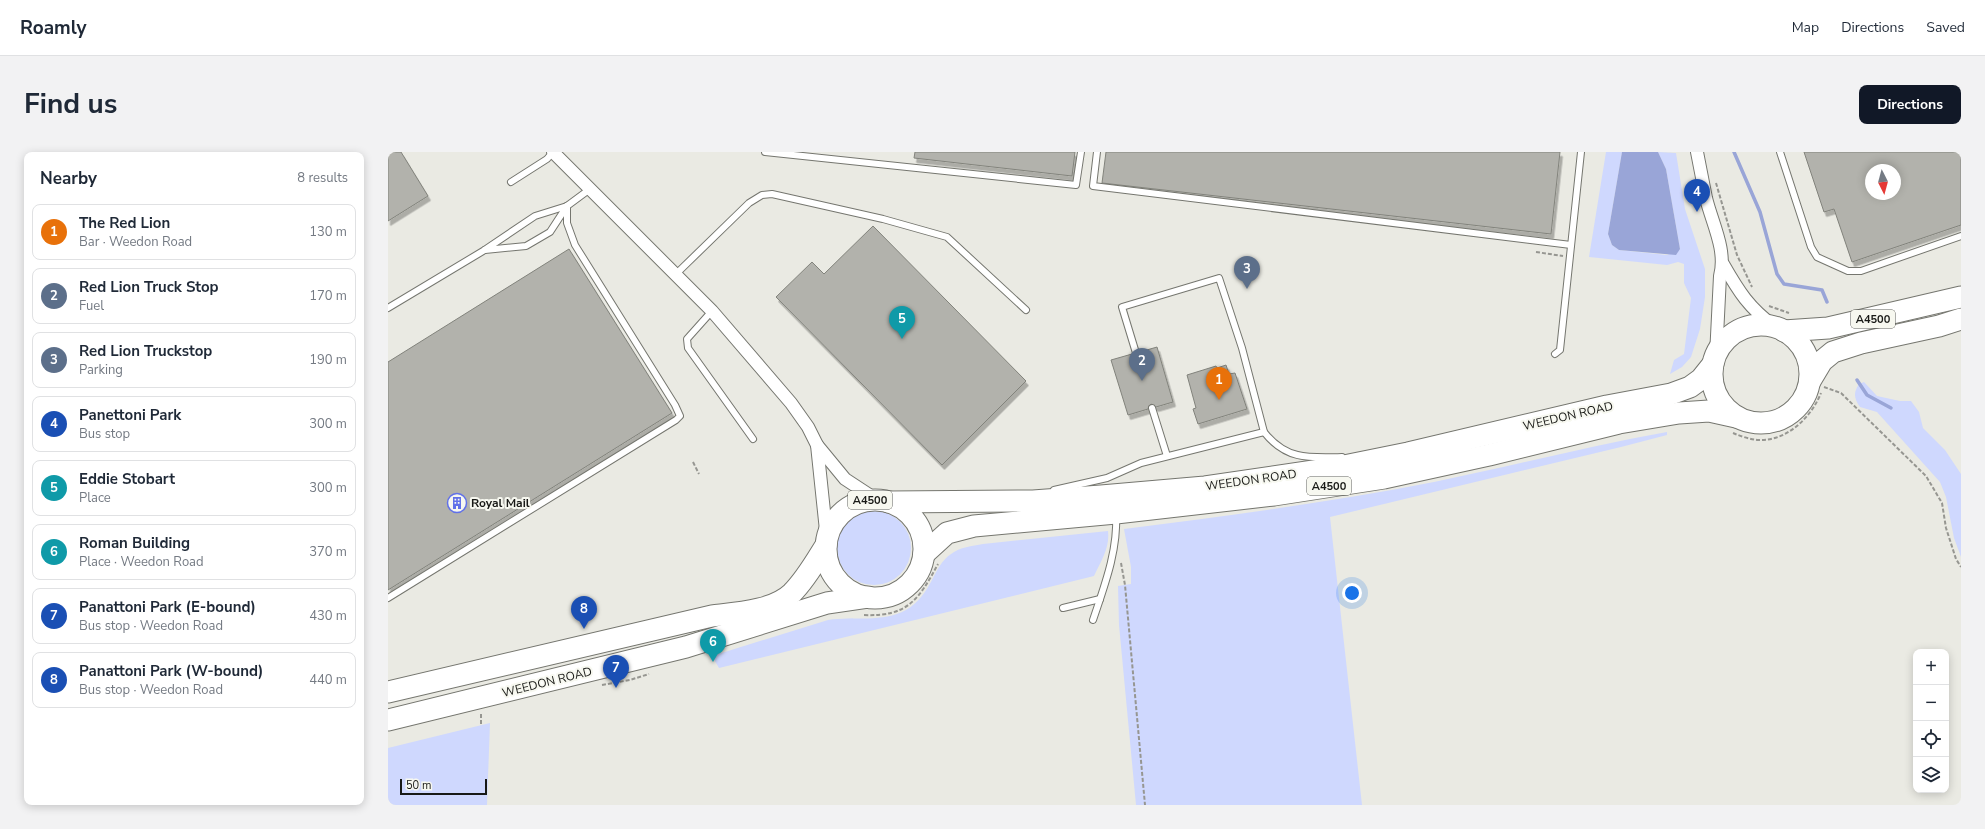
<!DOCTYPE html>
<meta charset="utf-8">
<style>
body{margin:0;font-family:"Nunito Sans",sans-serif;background:#f2f2f3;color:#1f2937}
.controls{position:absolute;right:12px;bottom:12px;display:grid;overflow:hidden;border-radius:8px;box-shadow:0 2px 10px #0003}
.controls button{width:36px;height:36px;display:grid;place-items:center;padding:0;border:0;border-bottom:1px solid #e0e1e3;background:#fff;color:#1f2937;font:20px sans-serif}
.compass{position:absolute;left:1477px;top:12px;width:36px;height:36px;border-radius:50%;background:#fff;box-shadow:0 2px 10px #0003;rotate:174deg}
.scale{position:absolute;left:12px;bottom:10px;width:87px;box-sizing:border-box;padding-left:4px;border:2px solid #181916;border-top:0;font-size:11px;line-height:14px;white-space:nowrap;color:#181916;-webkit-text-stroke:3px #f7f8f0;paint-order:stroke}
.you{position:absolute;left:964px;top:441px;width:14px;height:14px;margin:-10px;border:3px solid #fff;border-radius:50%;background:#1a73e8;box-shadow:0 0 0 6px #1a73e833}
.badge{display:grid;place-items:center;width:26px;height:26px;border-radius:50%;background:#111827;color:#fff;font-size:13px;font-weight:700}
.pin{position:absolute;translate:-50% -33px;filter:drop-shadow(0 1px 2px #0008)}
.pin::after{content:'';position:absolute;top:21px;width:14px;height:12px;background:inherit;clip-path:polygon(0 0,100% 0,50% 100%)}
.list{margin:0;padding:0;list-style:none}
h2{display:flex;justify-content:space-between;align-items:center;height:52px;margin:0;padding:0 16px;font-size:17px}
h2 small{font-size:13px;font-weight:400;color:#747a83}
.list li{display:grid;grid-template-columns:26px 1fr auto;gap:12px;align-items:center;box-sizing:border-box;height:56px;margin:0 8px 8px;padding:0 8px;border:1px solid #e0e1e3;border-radius:8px}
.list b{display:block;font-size:15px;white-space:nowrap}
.list p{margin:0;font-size:13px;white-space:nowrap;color:#747a83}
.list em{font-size:13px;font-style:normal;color:#747a83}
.icon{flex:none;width:22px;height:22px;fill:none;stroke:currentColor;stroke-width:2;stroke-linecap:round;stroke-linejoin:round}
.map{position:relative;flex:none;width:1573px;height:653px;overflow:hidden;border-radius:8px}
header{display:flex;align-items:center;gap:24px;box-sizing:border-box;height:56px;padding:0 20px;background:#fff;border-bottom:1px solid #e0e1e3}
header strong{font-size:19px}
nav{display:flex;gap:22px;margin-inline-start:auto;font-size:14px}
.intro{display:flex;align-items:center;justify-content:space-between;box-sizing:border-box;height:96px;padding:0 24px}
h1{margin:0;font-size:28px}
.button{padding:10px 18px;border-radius:8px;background:#111827;color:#fff;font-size:14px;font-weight:700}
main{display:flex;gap:24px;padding:0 24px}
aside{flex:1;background:#fff;border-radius:8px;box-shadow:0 2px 10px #0003}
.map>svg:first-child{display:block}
</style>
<header>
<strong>Roamly</strong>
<nav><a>Map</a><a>Directions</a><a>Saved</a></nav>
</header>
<div class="intro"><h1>Find us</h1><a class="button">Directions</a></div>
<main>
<aside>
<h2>Nearby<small>8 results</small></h2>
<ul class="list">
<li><span class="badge" style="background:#e8710a">1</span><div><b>The Red Lion</b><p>Bar · Weedon Road</p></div><em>130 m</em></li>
<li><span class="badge" style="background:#5c6f8a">2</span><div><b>Red Lion Truck Stop</b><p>Fuel</p></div><em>170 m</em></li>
<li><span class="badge" style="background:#5c6f8a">3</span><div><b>Red Lion Truckstop</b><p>Parking</p></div><em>190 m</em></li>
<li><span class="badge" style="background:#1a4fb4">4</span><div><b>Panettoni Park</b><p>Bus stop</p></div><em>300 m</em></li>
<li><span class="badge" style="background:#0f9aa8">5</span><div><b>Eddie Stobart</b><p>Place</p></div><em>300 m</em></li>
<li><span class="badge" style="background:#0f9aa8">6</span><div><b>Roman Building</b><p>Place · Weedon Road</p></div><em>370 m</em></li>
<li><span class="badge" style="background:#1a4fb4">7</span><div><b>Panattoni Park (E-bound)</b><p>Bus stop · Weedon Road</p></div><em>430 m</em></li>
<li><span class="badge" style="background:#1a4fb4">8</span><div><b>Panattoni Park (W-bound)</b><p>Bus stop · Weedon Road</p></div><em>440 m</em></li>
</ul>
</aside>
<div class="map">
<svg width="1573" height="653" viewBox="0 0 1573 653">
<defs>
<filter id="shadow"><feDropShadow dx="2.5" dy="4.5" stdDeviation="0" flood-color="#0004"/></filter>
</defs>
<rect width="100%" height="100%" fill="#eaeae3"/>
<g fill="#cfd8fe">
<path d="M1218,0H1234L1220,82L1224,93L1231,98L1279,103L1292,97L1278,17L1270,0L1288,1L1297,57L1317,117V145L1312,177L1303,205L1294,215L1282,222L1286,208L1296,202L1303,146L1296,131V112L1290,110L1279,113L1201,105Z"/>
<path d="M1476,230L1489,244L1512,249H1523L1531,260L1535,276L1557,298L1573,322V405L1566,386L1558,345L1552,330L1489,260L1472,255C1466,246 1465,241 1471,232Z"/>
<path d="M1279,280V283L1233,295L942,365L974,653H748L731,473L730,434L743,432V415L736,377C840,364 943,350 1046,330C1124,314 1201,294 1279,280Z"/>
<circle cx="486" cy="396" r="37"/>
<path d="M720,379C722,396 713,409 706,424L331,516L324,504L440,468C466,464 494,471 518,458C545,442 544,415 563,402C572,395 584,394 595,392Z"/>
<path d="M102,571L99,653H0V596Z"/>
</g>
<path fill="#99a5d7" d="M1234,0H1270L1278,17L1292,97L1288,103L1231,98L1224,93L1220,82Z"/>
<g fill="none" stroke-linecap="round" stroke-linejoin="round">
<g stroke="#99a5d7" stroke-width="3.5">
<path d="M1346,0L1372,60L1389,122L1396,132L1434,138L1439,150"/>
<path d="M1469,228L1479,243L1503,256"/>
</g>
</g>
<g fill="#b2b2ac" stroke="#82837c" fill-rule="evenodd" filter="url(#shadow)">
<path d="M0,0H13L40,44L0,69Z"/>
<path d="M527,0H687L684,24L526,6Z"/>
<path d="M718,0H1172L1163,82L714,31Z"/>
<path d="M1416,0H1573V73L1464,110L1446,57L1436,60ZM1483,18H1507V42H1483Z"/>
<path d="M485,74L638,229L554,313L388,145L424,110L436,122Z"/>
<path d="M181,97L284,261L0,438V210Z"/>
<path d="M769,195L785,250L768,255L763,252L760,257L740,263L723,208L744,202L749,205L752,200Z"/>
<path d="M838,213L841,222L847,221L859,257L810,272L805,257L808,256L799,223L828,214L829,216Z"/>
</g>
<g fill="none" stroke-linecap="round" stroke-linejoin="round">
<g stroke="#75766f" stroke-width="8">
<g id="service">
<path d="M377,0L688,33L693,0"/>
<path d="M709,0L705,34L1183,93"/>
<path d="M1392,0L1423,95L1429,105L1460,119H1473L1573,84"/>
<path d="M123,30L159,7L165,0"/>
<path d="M97,98L138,94L162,80L179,54"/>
<path d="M287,123L361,51L374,43L384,42L495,67L559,85L638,158"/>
<path d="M0,156L95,99L147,64L179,54L202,37"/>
<path d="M324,159L299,187L300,196L365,287"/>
<path d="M748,201L734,155L831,126L854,196L876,280C898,308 921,306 954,305"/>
<path d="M1167,202L1172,198L1193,0"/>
<path d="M764,256L779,304"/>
<path d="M666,338L719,326L753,311L876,280"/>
<path d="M0,446L288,268L292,264L287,253L187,93L179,71V54"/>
<path d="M675,456L712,447"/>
<path d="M705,468C716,435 730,399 728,363"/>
</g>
</g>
<g stroke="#75766f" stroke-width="14">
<g id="minor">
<path d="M165,0L324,159L403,251L420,275L429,293L457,327L489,348"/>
<path d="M1309,0C1312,15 1315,31 1318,46C1324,71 1339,98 1332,124L1328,204"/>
<path d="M1335,112C1351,140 1361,156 1387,175"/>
<path d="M429,293L439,388"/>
</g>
</g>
<g stroke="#75766f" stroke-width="23">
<g id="trunk">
<circle cx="1373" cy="222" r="49"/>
<path d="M1396,179L1440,176L1573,145"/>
<path d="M1422,229L1434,209L1445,200L1473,191L1551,174L1573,167"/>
<circle cx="487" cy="397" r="49"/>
<path d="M501,350L645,349L713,344L817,335L946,316L1020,301L1219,254L1283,242L1302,235L1313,227L1325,212"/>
<path d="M536,402L559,381L586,374L728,361L886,343L996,326L1101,303L1231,271L1291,261L1321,259L1348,265"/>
<path d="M0,540L324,464C349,461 385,459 404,441C418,427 428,409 438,393"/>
<path d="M0,568L298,495L439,451L480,445"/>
</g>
</g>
<g stroke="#969691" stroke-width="2" stroke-dasharray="4 2" stroke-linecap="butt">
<path d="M1328,31L1349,103L1364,135"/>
<path d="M1148,100L1175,104"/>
<path d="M1381,154L1401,161"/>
<path d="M1436,235L1453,241L1538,324L1554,351L1558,376L1568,407L1573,415"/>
<path d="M1345,281C1352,284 1361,287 1369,288C1398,290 1423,266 1433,241"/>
<path d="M305,310L311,322"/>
<path d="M733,411L737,433L757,653"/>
<path d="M476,463C520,465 531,447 550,412"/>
<path d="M214,533L242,528L261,522"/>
<path d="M93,562V573"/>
</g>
<use href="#service" stroke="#fff" stroke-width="6"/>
<use href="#minor" stroke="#fff" stroke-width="12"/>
<use href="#trunk" stroke="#fff" stroke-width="21"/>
</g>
<defs>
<g id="building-ring" transform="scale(1)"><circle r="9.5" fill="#f7f8f0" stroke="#6171e9" stroke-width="1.5"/><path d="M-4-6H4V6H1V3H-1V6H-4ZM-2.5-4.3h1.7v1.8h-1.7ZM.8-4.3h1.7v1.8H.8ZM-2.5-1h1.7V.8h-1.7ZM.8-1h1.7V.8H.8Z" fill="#6171e9"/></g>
</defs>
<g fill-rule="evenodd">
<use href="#building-ring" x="69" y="351"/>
</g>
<g text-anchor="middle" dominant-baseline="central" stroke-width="4" stroke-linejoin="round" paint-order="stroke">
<g fill="#f7f8f0" stroke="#5b5c57" stroke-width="1">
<rect x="1463" y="158" width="44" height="18" rx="3"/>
<rect x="919" y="325" width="44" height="18" rx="3"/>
<rect x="460" y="339" width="44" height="18" rx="3"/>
</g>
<g font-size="11" font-weight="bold" fill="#181916">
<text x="1485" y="167">A4500</text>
<text x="941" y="334">A4500</text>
<text x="482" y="348">A4500</text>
</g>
<g font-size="12" fill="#181916" stroke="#f7f8f0">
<text transform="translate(1180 264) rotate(-13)">WEEDON ROAD</text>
<text transform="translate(863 328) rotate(-8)">WEEDON ROAD</text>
<text transform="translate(159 530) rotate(-14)">WEEDON ROAD</text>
</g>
<g font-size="12" font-weight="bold" fill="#181916" stroke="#f7f8f0" text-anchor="start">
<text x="83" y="351">Royal Mail</text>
</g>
</g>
</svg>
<div class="controls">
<button>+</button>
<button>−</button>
<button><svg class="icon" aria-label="locate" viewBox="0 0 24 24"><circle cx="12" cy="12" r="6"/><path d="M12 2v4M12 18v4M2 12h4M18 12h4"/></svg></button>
<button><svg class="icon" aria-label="layers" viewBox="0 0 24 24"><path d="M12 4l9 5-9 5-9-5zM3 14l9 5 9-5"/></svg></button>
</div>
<svg class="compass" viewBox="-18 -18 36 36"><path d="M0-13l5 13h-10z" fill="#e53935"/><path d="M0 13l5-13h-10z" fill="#747a83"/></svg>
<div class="scale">50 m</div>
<div class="you"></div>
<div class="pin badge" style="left:831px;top:248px;background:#e8710a">1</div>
<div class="pin badge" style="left:754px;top:229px;background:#5c6f8a">2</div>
<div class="pin badge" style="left:859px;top:137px;background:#5c6f8a">3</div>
<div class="pin badge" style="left:1309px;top:60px;background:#1a4fb4">4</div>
<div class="pin badge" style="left:514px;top:187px;background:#0f9aa8">5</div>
<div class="pin badge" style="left:325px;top:510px;background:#0f9aa8">6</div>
<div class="pin badge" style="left:228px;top:536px;background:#1a4fb4">7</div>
<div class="pin badge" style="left:196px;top:477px;background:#1a4fb4">8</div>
</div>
</main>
